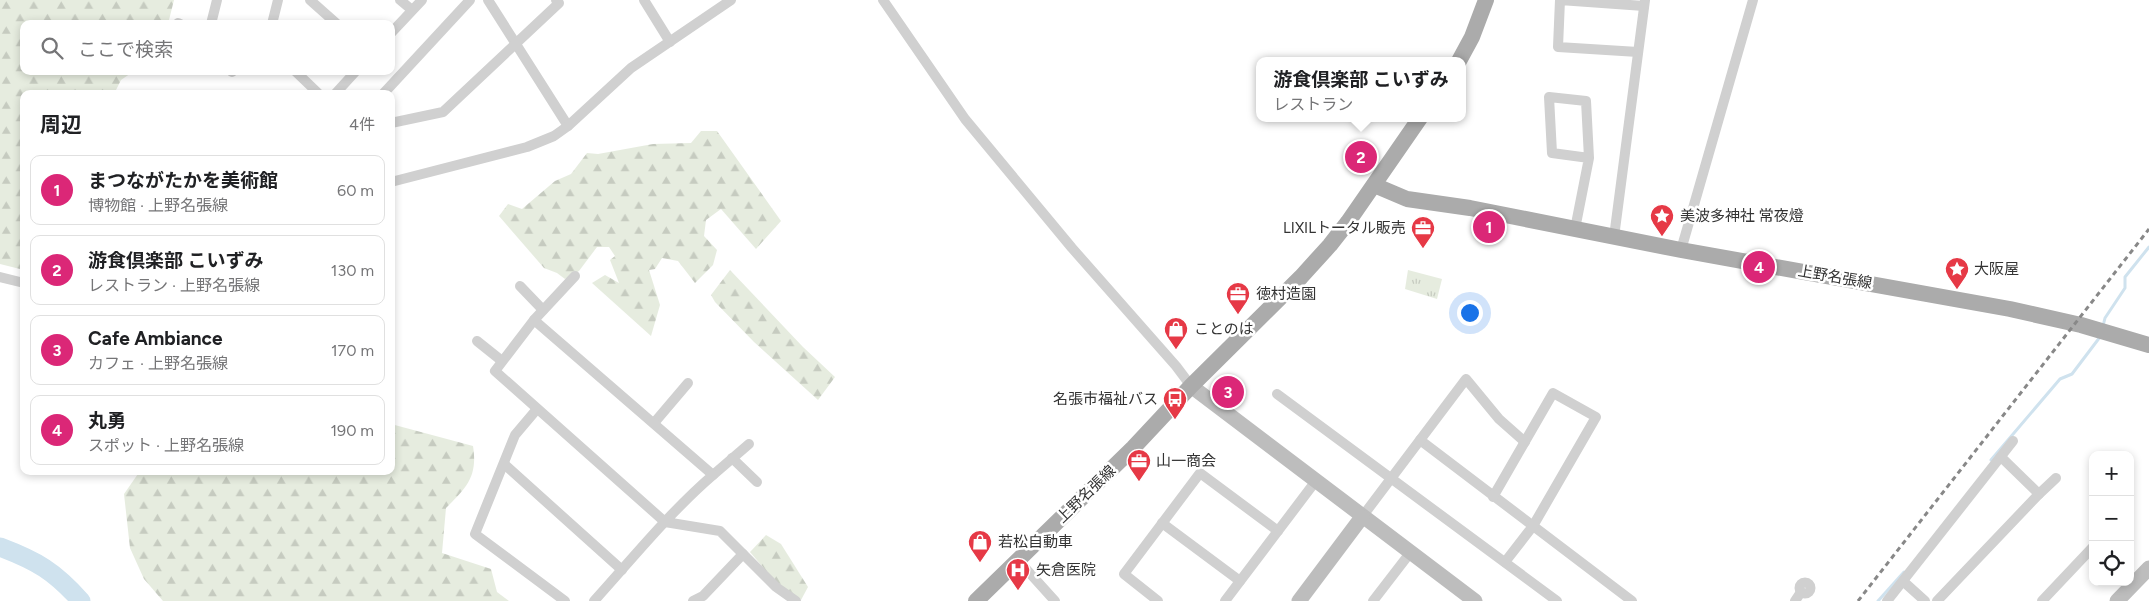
<!DOCTYPE html>
<html lang="ja">
<meta charset="utf-8">
<style>
body{margin:0;font-family:Figtree,"Noto Sans JP",sans-serif;background:#f2f2f2;color:#202124}
.controls{position:absolute;right:15px;bottom:15px;display:grid;overflow:hidden;border-radius:10px;box-shadow:0 2px 8px #0003}
.controls button{width:45px;height:45px;display:grid;place-items:center;padding:0;border:0;border-bottom:1px solid #e0e0e0;background:#fff;color:#202124;font:25px sans-serif}
.you{position:absolute;left:1469px;top:312px;width:18px;height:18px;margin:-12px;border:4px solid #fff;border-radius:50%;background:#1a73e8;box-shadow:0 0 0 8px #1a73e833}
.badge{display:grid;place-items:center;width:32px;height:32px;border-radius:50%;background:#db2777;color:#fff;font-size:16px;font-weight:700}
.pin{position:absolute;translate:-50% -50%;border:2px solid #fff;box-shadow:0 1px 5px #0006}
.popup{position:absolute;left:1256px;top:57px;width:210px;height:65px;box-sizing:border-box;display:grid;place-content:center;border-radius:10px;background:#fff;filter:drop-shadow(0 1px 4px #0005);font-size:16px;white-space:nowrap;color:#757577}
.popup b{font-size:19px;color:#202124}
.popup::after{content:'';position:absolute;left:50%;top:100%;margin-left:-10px;border:10px solid transparent;border-top-color:#fff}
.list{margin:0;padding:0;list-style:none}
h2{display:flex;justify-content:space-between;align-items:center;height:65px;margin:0;padding:0 20px;font-size:21px}
h2 small{font-size:16px;font-weight:400;color:#757577}
.list li{display:grid;grid-template-columns:32px 1fr auto;gap:15px;align-items:center;box-sizing:border-box;height:70px;margin:0 10px 10px;padding:0 10px;border:1px solid #e0e0e0;border-radius:10px}
.list b{display:block;font-size:19px;white-space:nowrap}
.list p{margin:0;font-size:16px;white-space:nowrap;color:#757577}
.list em{font-size:16px;font-style:normal;color:#757577}
.icon{flex:none;width:28px;height:28px;fill:none;stroke:currentColor;stroke-width:2;stroke-linecap:round;stroke-linejoin:round}
.map{position:relative;flex:none;width:2149px;height:601px;overflow:hidden}
.search{position:absolute;background:#fff;box-shadow:0 2px 8px #0003;left:20px;top:20px;width:375px;height:55px;display:flex;align-items:center;gap:12px;box-sizing:border-box;padding:0 18px;border-radius:10px;color:#757577;font-size:19px}
.panel{position:absolute;background:#fff;box-shadow:0 2px 8px #0003;left:20px;top:90px;width:375px;height:385px;border-radius:10px}
.map>svg:first-child{display:block}
</style>
<div class="map">
<svg width="2149" height="601" viewBox="0 0 2149 601">
<defs>
<pattern id="grass-tufts" width="24" height="20" patternUnits="userSpaceOnUse" patternTransform="scale(1.25)"><rect width="24" height="20" fill="#e6ecdf"/><path d="M3 7l-1-3M5 7V3M7 7l1-3M15 17l-1-3M17 17v-4M19 17l1-3" fill="none" stroke="#c6cbc0"/></pattern>
<pattern id="forest-firs" width="22" height="20" patternUnits="userSpaceOnUse" patternTransform="scale(1.25)"><rect width="22" height="20" fill="#e6ecdf"/><path d="M5 1l3.5 6h-7zM16 11l3.5 6h-7z" fill="#c6cbc0"/></pattern>
</defs>
<rect width="100%" height="100%" fill="#fff"/>
<path fill="url(#grass-tufts)" d="M1408,270L1442,279L1437,299L1405,289Z"/>
<g fill="url(#forest-firs)">
<path d="M0,0H174L168,24H24V71H134L121,80L114,94H24V270L0,264Z"/>
<path d="M701,131H717L781,221L756,249L721,209L706,220L704,236L717,250L713,265L695,283L678,261L662,258L655,269L649,270L660,305L651,336L592,283L605,275L619,283L610,260L615,256L609,247H597L579,271L565,279L557,273L544,268L499,216L508,204L522,209L555,181L571,174L587,153L598,154L653,144L691,143Z"/>
<path d="M730,270L803,347L835,377L818,400L754,342L715,302L711,295Z"/>
<path d="M391,424L473,446C478,477 466,488 446,508L442,553L491,569L497,592L509,601H163L144,579L130,548L124,494L140,471H391Z"/>
<path d="M766,535L781,544L808,587L801,600L777,584L750,552Z"/>
</g>
<g fill="none" stroke-linecap="round" stroke-linejoin="round">
<g stroke="#cfe2ee" stroke-width="3">
<path d="M2103,326L2105,318L2125,288V277L2149,247"/>
<path d="M1991,460L2060,379L2072,374L2100,337"/>
<path d="M1878,601L1904,572"/>
</g>
<path stroke="#cfe2ee" stroke-width="19" d="M0,547C37,561 54,571 81,601"/>
<g stroke="#d0d0d0" stroke-width="10">
<path d="M310,0L337,24"/>
<path d="M400,0L412,10"/>
<path d="M488,0L568,126"/>
<path d="M644,0L670,42"/>
<path d="M883,0L965,119L1072,248L1176,366L1191,386"/>
<path d="M178,23L180,24"/>
<path d="M211,24L217,0"/>
<path d="M272,24L278,0"/>
<path d="M391,33L422,0"/>
<path d="M1638,52L1558,47L1560,0L1644,6"/>
<path d="M295,71L319,94"/>
<path d="M232,72V71"/>
<path d="M335,94L356,71"/>
<path d="M383,94L470,0"/>
<path d="M391,123L443,112L559,3L556,0"/>
<path d="M391,182L527,147L554,136L568,126L631,68L731,0"/>
<path d="M1575,229L1589,158L1586,101L1549,97L1552,153L1589,158"/>
<path d="M1614,237L1645,0"/>
<path d="M1681,250L1753,0"/>
<path d="M0,277L24,283"/>
<path d="M520,286L543,310"/>
<path d="M534,320L575,276"/>
<path d="M477,341L502,361"/>
<path d="M1277,394L1557,601"/>
<path d="M537,409L515,435L475,534L565,601"/>
<path d="M654,423L688,383"/>
<path d="M1420,440L1632,601"/>
<path d="M732,458L757,482"/>
<path d="M504,464L622,570"/>
<path d="M713,475L749,444"/>
<path d="M2039,494L2056,478"/>
<path d="M1493,497L1553,393L1596,417L1533,526L1505,562"/>
<path d="M1362,517L1466,379L1499,419L1525,442"/>
<path d="M1162,523L1240,581"/>
<path d="M1018,560L1055,601"/>
<path d="M1904,582L1925,601"/>
<circle cx="1805" cy="588" r="5.5"/>
<path d="M594,601C633,558 669,513 713,475L534,320L495,371L665,522L720,531L776,587L796,601"/>
<path d="M693,601L703,596L743,554"/>
<path d="M1158,601L1124,574L1200,473L1278,531"/>
<path d="M1225,601L1315,482"/>
<path d="M1373,601L1410,553"/>
<path d="M1795,601L1801,592"/>
<path d="M1887,601L2013,441"/>
<path d="M1937,601L2039,494L2001,457"/>
<path d="M2042,601L2093,547"/>
</g>
<g stroke="#bdbdbd" stroke-width="15">
<path d="M1191,386L1475,601"/>
<path d="M1299,601L1362,517"/>
<path d="M2117,601L2149,568"/>
</g>
<g stroke="#ababab" stroke-width="16">
<path d="M1459,61L1472,37L1486,0"/>
<path d="M1374,185L1407,199L1470,208L1681,250L2010,309L2081,325L2149,345"/>
<path d="M976,601L1133,448L1191,386L1301,277L1330,245L1348,222L1420,118"/>
</g>
<path stroke="#888" stroke-width="3" stroke-dasharray="5 4" stroke-linecap="butt" d="M1858,601L2149,229"/>
</g>
<defs>
<g id="sight-pin" transform="scale(1.25)"><path d="M0 17L-7.5 6A9.5 9.5 0 1 1 7.5 6Z" fill="#e63946" stroke="#fff"/><path d="M0-6L1.8-2.2L6-1.7L2.9 1.2L3.7 5.4L0 3.3L-3.7 5.4L-2.9 1.2L-6-1.7L-1.8-2.2Z" fill="#fff"/></g>
<g id="office-pin" transform="scale(1.25)"><path d="M0 17L-7.5 6A9.5 9.5 0 1 1 7.5 6Z" fill="#e63946" stroke="#fff"/><path d="M-6-3h4V-5.5h4V-3h4V5H-6ZM-1-4.5V-3h2v-1.5ZM-6 0V1H6V0Z" fill="#fff"/></g>
<g id="shop-pin" transform="scale(1.25)"><path d="M0 17L-7.5 6A9.5 9.5 0 1 1 7.5 6Z" fill="#e63946" stroke="#fff"/><path d="M-5-2.5h2.3a2.7 3.5 0 0 1 5.4 0H5L5.5 6h-11ZM-1.5-2.5h3a1.5 2.3 0 0 0-3 0Z" fill="#fff"/></g>
<g id="bus-pin" transform="scale(1.25)"><path d="M0 17L-7.5 6A9.5 9.5 0 1 1 7.5 6Z" fill="#e63946" stroke="#fff"/><path d="M-5-6H5V4H4V6H2V4H-2V6H-4V4H-5ZM-3.5-4V0h7V-4ZM-3.5 1.2v1.5H-2V1.2ZM2 1.2v1.5H3.5V1.2Z" fill="#fff"/></g>
<g id="hospital-pin" transform="scale(1.25)"><path d="M0 17L-7.5 6A9.5 9.5 0 1 1 7.5 6Z" fill="#e63946" stroke="#fff"/><path d="M-5-5h3v3.5h4V-5h3V5h-3V1.5h-4V5h-3Z" fill="#fff"/></g>
</defs>
<g fill-rule="evenodd">
<use href="#sight-pin" x="1662" y="216"/>
<use href="#office-pin" x="1423" y="228"/>
<use href="#sight-pin" x="1957" y="269"/>
<use href="#office-pin" x="1238" y="294"/>
<use href="#shop-pin" x="1176" y="329"/>
<use href="#bus-pin" x="1175" y="399"/>
<use href="#office-pin" x="1139" y="461"/>
<use href="#shop-pin" x="980" y="542"/>
<use href="#hospital-pin" x="1018" y="570"/>
</g>
<g text-anchor="middle" dominant-baseline="central" stroke-width="5" stroke-linejoin="round" paint-order="stroke">
<g font-size="15" fill="#333" stroke="#fff" text-anchor="start">
<text x="1680" y="216">美波多神社 常夜燈</text>
<text x="1406" y="228" text-anchor="end">LIXILトータル販売</text>
<text x="1974" y="269">大阪屋</text>
<text x="1256" y="294">徳村造園</text>
<text x="1194" y="329">ことのは</text>
<text x="1158" y="399" text-anchor="end">名張市福祉バス</text>
<text x="1156" y="461">山一商会</text>
<text x="998" y="542">若松自動車</text>
<text x="1036" y="570">矢倉医院</text>
</g>
<g font-size="15" fill="#333" stroke="#fff">
<text transform="translate(1835 277) rotate(10)">上野名張線</text>
<text transform="translate(1086 494) rotate(-44)">上野名張線</text>
</g>
</g>
</svg>
<div class="controls">
<button>+</button>
<button>−</button>
<button><svg class="icon" aria-label="locate" viewBox="0 0 24 24"><circle cx="12" cy="12" r="6"/><path d="M12 2v4M12 18v4M2 12h4M18 12h4"/></svg></button>
</div>
<div class="you"></div>
<div class="pin badge" style="left:1489px;top:227px">1</div>
<div class="pin badge" style="left:1361px;top:157px">2</div>
<div class="popup"><b>游食倶楽部 こいずみ</b>レストラン</div>
<div class="pin badge" style="left:1228px;top:392px">3</div>
<div class="pin badge" style="left:1759px;top:267px">4</div>
<div class="search"><svg class="icon" aria-label="search" viewBox="0 0 24 24"><circle cx="10" cy="10" r="6"/><path d="M15 15l6 6"/></svg>ここで検索</div>
<section class="panel">
<h2>周辺<small>4件</small></h2>
<ul class="list">
<li><span class="badge">1</span><div><b>まつながたかを美術館</b><p>博物館 · 上野名張線</p></div><em>60 m</em></li>
<li><span class="badge">2</span><div><b>游食倶楽部 こいずみ</b><p>レストラン · 上野名張線</p></div><em>130 m</em></li>
<li><span class="badge">3</span><div><b>Cafe Ambiance</b><p>カフェ · 上野名張線</p></div><em>170 m</em></li>
<li><span class="badge">4</span><div><b>丸勇</b><p>スポット · 上野名張線</p></div><em>190 m</em></li>
</ul>
</section>
</div>
